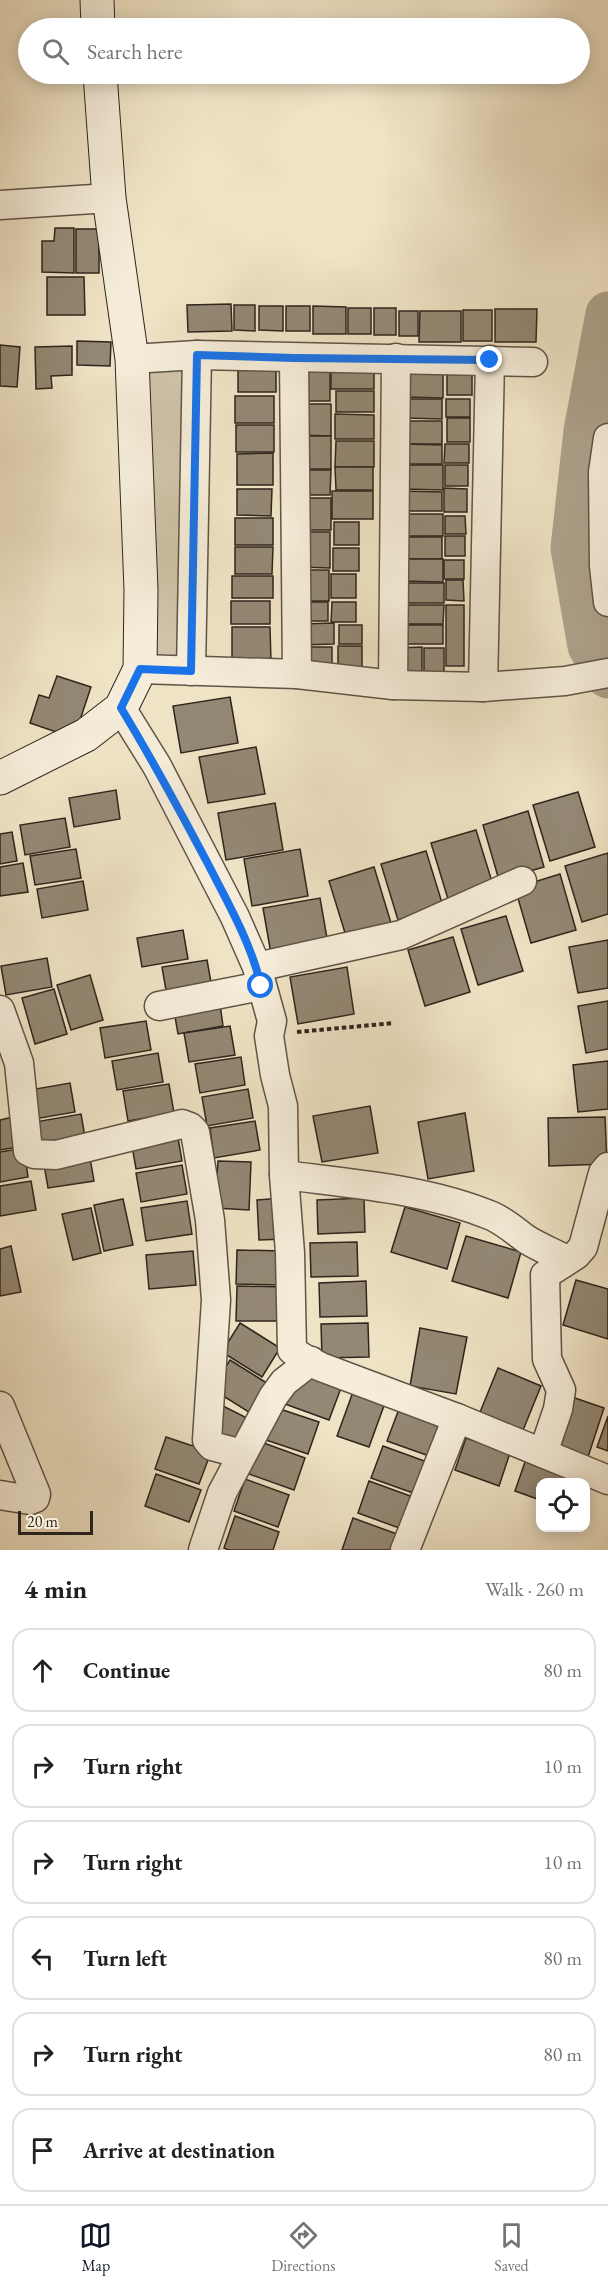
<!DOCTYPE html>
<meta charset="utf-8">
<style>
body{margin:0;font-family:"EB Garamond",serif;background:#f6f6f6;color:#202124}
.controls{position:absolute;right:18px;bottom:18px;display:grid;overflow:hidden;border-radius:12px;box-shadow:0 3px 15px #0003}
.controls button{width:54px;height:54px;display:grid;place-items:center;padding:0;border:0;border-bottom:2px solid #e0e0e0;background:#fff;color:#202124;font:30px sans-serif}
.scale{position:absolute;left:18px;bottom:15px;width:75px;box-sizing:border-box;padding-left:6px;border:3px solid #30251d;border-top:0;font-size:16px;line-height:21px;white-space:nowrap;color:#30251d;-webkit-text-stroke:4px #f5edd9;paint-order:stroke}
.stop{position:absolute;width:18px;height:18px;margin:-14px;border:4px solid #1a73e8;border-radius:50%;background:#fff}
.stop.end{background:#1a73e8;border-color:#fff;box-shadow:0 2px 6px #0008}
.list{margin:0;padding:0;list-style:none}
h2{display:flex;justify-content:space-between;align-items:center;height:78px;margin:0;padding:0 24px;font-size:26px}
h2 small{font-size:20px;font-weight:400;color:#757577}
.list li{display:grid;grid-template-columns:39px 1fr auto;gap:18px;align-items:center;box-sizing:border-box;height:84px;margin:0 12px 12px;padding:0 12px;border:2px solid #e0e0e0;border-radius:18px}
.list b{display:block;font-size:22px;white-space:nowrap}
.list em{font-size:20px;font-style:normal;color:#757577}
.icon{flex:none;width:33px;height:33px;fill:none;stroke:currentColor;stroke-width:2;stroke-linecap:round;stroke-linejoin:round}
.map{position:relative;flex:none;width:608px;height:1550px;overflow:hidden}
.search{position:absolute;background:#fff;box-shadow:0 3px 15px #0003;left:18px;right:18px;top:18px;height:66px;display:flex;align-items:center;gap:15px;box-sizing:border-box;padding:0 21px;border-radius:33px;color:#757577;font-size:22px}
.sheet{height:654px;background:#fff}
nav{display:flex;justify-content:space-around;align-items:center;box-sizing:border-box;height:84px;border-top:2px solid #e0e0e0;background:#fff;font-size:16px;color:#757577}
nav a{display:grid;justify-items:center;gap:3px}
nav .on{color:#111827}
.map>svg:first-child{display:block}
</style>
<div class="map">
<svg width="608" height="1550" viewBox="0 0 608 1550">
<rect width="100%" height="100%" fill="#efe3c5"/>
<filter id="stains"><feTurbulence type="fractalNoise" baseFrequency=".00333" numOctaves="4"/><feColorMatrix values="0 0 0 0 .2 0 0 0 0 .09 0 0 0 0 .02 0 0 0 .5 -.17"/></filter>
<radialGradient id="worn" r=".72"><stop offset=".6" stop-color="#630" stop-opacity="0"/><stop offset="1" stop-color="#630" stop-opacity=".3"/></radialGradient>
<g fill="#cfc3a8" stroke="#807462" stroke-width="1.5">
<path d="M608,310V676L590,646L573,548L586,431Z"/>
<path d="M197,355L191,671L140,669L132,359Z"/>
</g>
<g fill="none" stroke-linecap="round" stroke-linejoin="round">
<path stroke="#aea28c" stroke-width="45" d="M608,314L586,431L573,548L590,646L608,676"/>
</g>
<g fill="#938874" stroke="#30251d" stroke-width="1.5">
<path d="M55,228H74V273L42,272V241H54Z"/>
<rect x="76" y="229" width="23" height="44"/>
<path d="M47,277H84L85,315H47Z"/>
<path d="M231,304L232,331L188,332L187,305Z"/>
<path d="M234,305H255V331L234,330Z"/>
<path d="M259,306H283V331L259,330Z"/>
<rect x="286" y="306" width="24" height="25"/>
<path d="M313,306L346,307V334H313Z"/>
<rect x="348" y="308" width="23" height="26"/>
<rect x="374" y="308" width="22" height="27"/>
<path d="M495,309H537L536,342H495Z"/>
<rect x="463" y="310" width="29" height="31"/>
<rect x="399" y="311" width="19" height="25"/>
<path d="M420,311H461V342H419Z"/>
<path d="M77,341L111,342L110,366L77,365Z"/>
<path d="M0,345L20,347L17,387L0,386Z"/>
<path d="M72,346V375L51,376L52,388L36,389L35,347Z"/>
<rect x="238" y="361" width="38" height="31"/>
<rect x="331" y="370" width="43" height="19"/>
<path d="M405,370H443V398L405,397Z"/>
<rect x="447" y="370" width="25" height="25"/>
<rect x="297" y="371" width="33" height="30"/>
<rect x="336" y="391" width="38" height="21"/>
<rect x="235" y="396" width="39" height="27"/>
<path d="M404,399H442V419L404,418Z"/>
<rect x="446" y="399" width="24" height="18"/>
<path d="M297,404H331V436L296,435Z"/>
<path d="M335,414L374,415V439H335Z"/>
<rect x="447" y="418" width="23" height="24"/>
<rect x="403" y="421" width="39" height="23"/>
<rect x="236" y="425" width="38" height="27"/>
<rect x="298" y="436" width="33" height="33"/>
<path d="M336,441H374V467H335Z"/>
<path d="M404,444L442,445V464H404Z"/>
<path d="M445,444H469V463H444Z"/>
<path d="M273,453V485H237V454Z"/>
<path d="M403,465H443V490L403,489Z"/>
<rect x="445" y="465" width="23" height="21"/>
<path d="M335,467H373V490H336Z"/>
<path d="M298,470H331L330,495H298Z"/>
<path d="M444,488L467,489V512H444Z"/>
<path d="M237,489H272L271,516L237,515Z"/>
<rect x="332" y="491" width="41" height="28"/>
<path d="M402,491L442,492V511H402Z"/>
<rect x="298" y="498" width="33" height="32"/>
<rect x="402" y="514" width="41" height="22"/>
<path d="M445,516H465L466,534H445Z"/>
<rect x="235" y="518" width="38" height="27"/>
<rect x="334" y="522" width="25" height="23"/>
<path d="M298,532H330V568L298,567Z"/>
<rect x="445" y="536" width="20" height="20"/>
<rect x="401" y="537" width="41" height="22"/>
<path d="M235,547H273L272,574H235Z"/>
<rect x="333" y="548" width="26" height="23"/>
<path d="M402,559H443V582L401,581Z"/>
<rect x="444" y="560" width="20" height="19"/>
<rect x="298" y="570" width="31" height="31"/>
<rect x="331" y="574" width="25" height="24"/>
<rect x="232" y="576" width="41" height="22"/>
<path d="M446,580H463L464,601L446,600Z"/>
<rect x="401" y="583" width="43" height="20"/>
<rect x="231" y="601" width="39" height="23"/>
<rect x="297" y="602" width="31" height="19"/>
<path d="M332,602H356V622H331Z"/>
<path d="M401,605H444L443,624H401Z"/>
<rect x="446" y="605" width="18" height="61"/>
<path d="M334,623V644L301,645V624Z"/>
<rect x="339" y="625" width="23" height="19"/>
<rect x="398" y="625" width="45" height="19"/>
<path d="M232,627H270L271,661H232Z"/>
<rect x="338" y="646" width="24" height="23"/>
<path d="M300,647H332V668L300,669Z"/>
<path d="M422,647V675H396V648Z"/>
<rect x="424" y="648" width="20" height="27"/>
<path d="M57,676L91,687L74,738L30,723L39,695L49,698Z"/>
<path d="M230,697L238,743L181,753L173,706Z"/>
<path d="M256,747L265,794L208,803L199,757Z"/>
<path d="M116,790L120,819L74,827L69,798Z"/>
<path d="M578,792L595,847L550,861L533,805Z"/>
<path d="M275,803L283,850L226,860L218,813Z"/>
<path d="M528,811L544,867L499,880L483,825Z"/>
<path d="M65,818L70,847L25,855L20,825Z"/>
<path d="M476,830L493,885L448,899L431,843Z"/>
<path d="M12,832L17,861L0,864V834Z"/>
<path d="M76,849L81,878L35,885L30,856Z"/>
<path d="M300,849L308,896L252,906L244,859Z"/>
<path d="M426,851L443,906L398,920L381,864Z"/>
<path d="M608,853V914L582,922L565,866Z"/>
<path d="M23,863L28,892L0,896V867Z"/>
<path d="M374,867L391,923L346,936L329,881Z"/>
<path d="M560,874L576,930L531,943L515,888Z"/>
<path d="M83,881L88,910L42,918L37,889Z"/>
<path d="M320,898L328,944L271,954L263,908Z"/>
<path d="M506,916L523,971L478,985L461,929Z"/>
<path d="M183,930L188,959L142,967L137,938Z"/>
<path d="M453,937L470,992L425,1006L408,950Z"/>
<path d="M608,940V988L578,993L569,947Z"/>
<path d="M47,958L52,987L6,995L1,966Z"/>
<path d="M207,960L212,988L167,996L162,967Z"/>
<path d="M347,967L354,1014L298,1024L290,977Z"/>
<path d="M90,975L103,1020L71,1030L57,985Z"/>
<path d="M54,989L67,1034L35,1044L22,998Z"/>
<path d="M219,997L223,1026L178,1034L173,1005Z"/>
<path d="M608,1001V1049L586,1053L578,1006Z"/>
<path d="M146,1021L151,1050L105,1058L100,1028Z"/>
<path d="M230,1026L235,1055L189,1062L184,1033Z"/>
<path d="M158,1053L163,1082L117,1090L112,1061Z"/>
<path d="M241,1057L245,1085L200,1093L195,1064Z"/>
<path d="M608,1061V1109L578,1112L573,1065Z"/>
<path d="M70,1083L75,1112L29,1120L24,1091Z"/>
<path d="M169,1084L174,1113L128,1121L123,1091Z"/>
<path d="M248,1089L253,1118L207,1126L202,1097Z"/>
<path d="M370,1106L378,1153L322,1162L313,1116Z"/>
<path d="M465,1113L474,1171L428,1179L418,1122Z"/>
<path d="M81,1114L86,1143L40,1151L35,1122Z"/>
<path d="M13,1117L18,1147L0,1150V1120Z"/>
<path d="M605,1117L607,1164L549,1166L548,1118Z"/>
<path d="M255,1121L260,1150L214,1158L210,1128Z"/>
<path d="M177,1132L182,1161L136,1169L131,1140Z"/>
<path d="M24,1148L28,1177L0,1182V1152Z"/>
<path d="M89,1152L94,1181L48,1188L43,1159Z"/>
<path d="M218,1161L251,1162L249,1210L215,1208Z"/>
<path d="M182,1165L187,1194L141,1202L136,1173Z"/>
<path d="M31,1181L36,1210L0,1216V1186Z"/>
<path d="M283,1198L285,1239L259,1240L257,1200Z"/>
<path d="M364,1198L365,1232L318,1234L317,1200Z"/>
<path d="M123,1199L133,1245L104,1251L94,1205Z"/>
<path d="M187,1201L192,1234L146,1241L141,1208Z"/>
<path d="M405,1207L460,1223L447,1269L391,1252Z"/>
<path d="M91,1208L101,1253L73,1260L62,1214Z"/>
<path d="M466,1236L521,1252L508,1298L452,1281Z"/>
<path d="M357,1242L358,1276L311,1277L310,1243Z"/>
<path d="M11,1246L21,1292L0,1296V1249Z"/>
<path d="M237,1250L284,1251L283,1285L236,1284Z"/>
<path d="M193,1251L196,1285L149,1289L146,1255Z"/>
<path d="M576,1280L608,1289V1339L563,1325Z"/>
<path d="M366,1281L367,1316L320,1317L319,1283Z"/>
<path d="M237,1286L284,1287L283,1321H236Z"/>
<path d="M240,1323L280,1348L262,1377L222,1352Z"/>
<path d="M368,1323L369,1357L322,1358L321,1324Z"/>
<path d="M420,1328L467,1337L456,1394L410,1386Z"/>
<path d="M230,1360L270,1385L252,1414L212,1389Z"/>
<path d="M498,1368L541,1386L519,1440L476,1422Z"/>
<path d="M296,1372L341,1388L329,1420L285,1404Z"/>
<path d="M353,1392L385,1403L369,1447L337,1436Z"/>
<path d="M569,1396L604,1408L586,1463L551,1450Z"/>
<path d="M217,1403L255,1422L236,1450L208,1430Z"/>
<path d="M274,1407L319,1422L308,1454L263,1439Z"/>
<path d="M399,1409L443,1425L432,1457L387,1441Z"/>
<path d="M608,1416V1451L597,1447Z"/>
<path d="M166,1437L211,1452L199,1484L155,1469Z"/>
<path d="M466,1438L510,1453L499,1486L455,1470Z"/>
<path d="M261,1442L305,1458L294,1490L249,1474Z"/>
<path d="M383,1446L427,1462L416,1494L371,1478Z"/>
<path d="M526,1459L571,1475L568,1482H540V1500L515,1491Z"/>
<path d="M156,1474L201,1490L189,1522L145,1506Z"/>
<path d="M245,1479L289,1495L278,1527L234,1511Z"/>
<path d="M369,1481L413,1497L402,1529L358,1513Z"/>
<path d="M235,1516L279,1532L273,1550H229L224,1548Z"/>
<path d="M353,1518L397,1534L391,1550H342Z"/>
</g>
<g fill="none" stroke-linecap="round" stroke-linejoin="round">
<g stroke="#605447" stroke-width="17">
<path id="lane" d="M144,74L154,75L201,74"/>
</g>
<g stroke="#605447" stroke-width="31">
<g id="street">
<path d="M0,205L109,198"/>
<path d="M294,358L297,674"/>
<path d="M132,359L197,355L533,362"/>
<path d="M608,438L603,472L604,566L608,602"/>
<path d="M140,669L297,674L393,685L483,687L565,681L608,673"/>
<path d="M191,671L197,355"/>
<path d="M393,685L396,358"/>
<path d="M483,687L490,360"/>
<path d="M121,708L157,766L235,917L257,967L272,1021L269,1036L275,1075L283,1106L284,1175L290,1253L292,1350C301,1358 311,1362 321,1367L457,1418L608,1480"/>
<path d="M257,967L401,935L522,881"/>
<path d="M159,1006L261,986"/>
<path d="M0,1010L19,1063L28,1151L34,1154L56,1155L182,1124L190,1127L195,1132L210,1220L216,1300L207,1440L212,1446L242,1454"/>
<path d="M284,1175C354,1184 427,1189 492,1216C505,1222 515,1231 526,1239C538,1247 554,1253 567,1260"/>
<path d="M0,1406L36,1494L35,1498L30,1500L0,1495"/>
<path d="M543,1453L558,1409L561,1390L547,1359L545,1275L576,1255L583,1247L603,1173L608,1167"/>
<path d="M203,1550L222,1493L273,1397L284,1382L311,1361"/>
<path d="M405,1550L457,1418"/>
</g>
</g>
<g stroke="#30251d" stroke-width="35">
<g id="secondary">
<path d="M97,0L98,28"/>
<path d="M0,778L86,735L121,708L140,669L141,590L132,359L109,198L100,74"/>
</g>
</g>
<path stroke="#30251d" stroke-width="4" stroke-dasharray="4.5 3" stroke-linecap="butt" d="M297,1032L394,1023"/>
<use href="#lane" stroke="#f5edd9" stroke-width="15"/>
<use href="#street" stroke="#f5edd9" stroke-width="28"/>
<use href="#secondary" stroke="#f5edd9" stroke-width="33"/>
</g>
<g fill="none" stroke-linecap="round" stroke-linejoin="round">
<path stroke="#1a73e8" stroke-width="8" d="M261,986C251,943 228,903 208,864C180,811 152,759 121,708L140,669L191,671L197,355L294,358L490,360"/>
</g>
<rect width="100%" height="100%" filter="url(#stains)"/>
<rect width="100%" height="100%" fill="url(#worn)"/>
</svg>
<div class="controls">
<button><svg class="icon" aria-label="locate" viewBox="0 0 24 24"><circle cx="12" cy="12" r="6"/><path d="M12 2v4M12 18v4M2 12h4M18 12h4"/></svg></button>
</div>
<div class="scale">20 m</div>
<div class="stop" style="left:261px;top:986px"></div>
<div class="stop end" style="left:490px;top:360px"></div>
<div class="search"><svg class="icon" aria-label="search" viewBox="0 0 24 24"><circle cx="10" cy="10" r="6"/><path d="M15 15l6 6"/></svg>Search here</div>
</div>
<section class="sheet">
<h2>4 min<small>Walk · 260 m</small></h2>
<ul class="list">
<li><svg class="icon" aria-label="ahead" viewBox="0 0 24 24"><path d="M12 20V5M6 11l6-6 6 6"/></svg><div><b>Continue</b></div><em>80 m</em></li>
<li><svg class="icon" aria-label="right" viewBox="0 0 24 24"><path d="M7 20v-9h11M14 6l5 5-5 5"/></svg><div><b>Turn right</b></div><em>10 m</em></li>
<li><svg class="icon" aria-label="right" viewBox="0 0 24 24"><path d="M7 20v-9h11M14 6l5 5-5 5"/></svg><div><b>Turn right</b></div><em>10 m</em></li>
<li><svg class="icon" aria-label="left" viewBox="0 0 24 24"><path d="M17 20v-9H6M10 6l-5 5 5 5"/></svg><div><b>Turn left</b></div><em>80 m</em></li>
<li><svg class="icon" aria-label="right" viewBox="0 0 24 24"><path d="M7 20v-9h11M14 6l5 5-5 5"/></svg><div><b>Turn right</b></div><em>80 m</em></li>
<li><svg class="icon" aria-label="arrive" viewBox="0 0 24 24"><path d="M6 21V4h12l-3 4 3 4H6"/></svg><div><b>Arrive at destination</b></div></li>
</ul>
</section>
<nav>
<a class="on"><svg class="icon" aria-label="map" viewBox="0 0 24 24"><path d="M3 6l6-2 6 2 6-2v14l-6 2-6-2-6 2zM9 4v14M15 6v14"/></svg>Map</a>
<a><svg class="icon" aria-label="directions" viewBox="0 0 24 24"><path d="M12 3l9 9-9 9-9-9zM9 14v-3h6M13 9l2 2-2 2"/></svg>Directions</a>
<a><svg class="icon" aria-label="saved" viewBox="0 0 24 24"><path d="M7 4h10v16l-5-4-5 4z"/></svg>Saved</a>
</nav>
